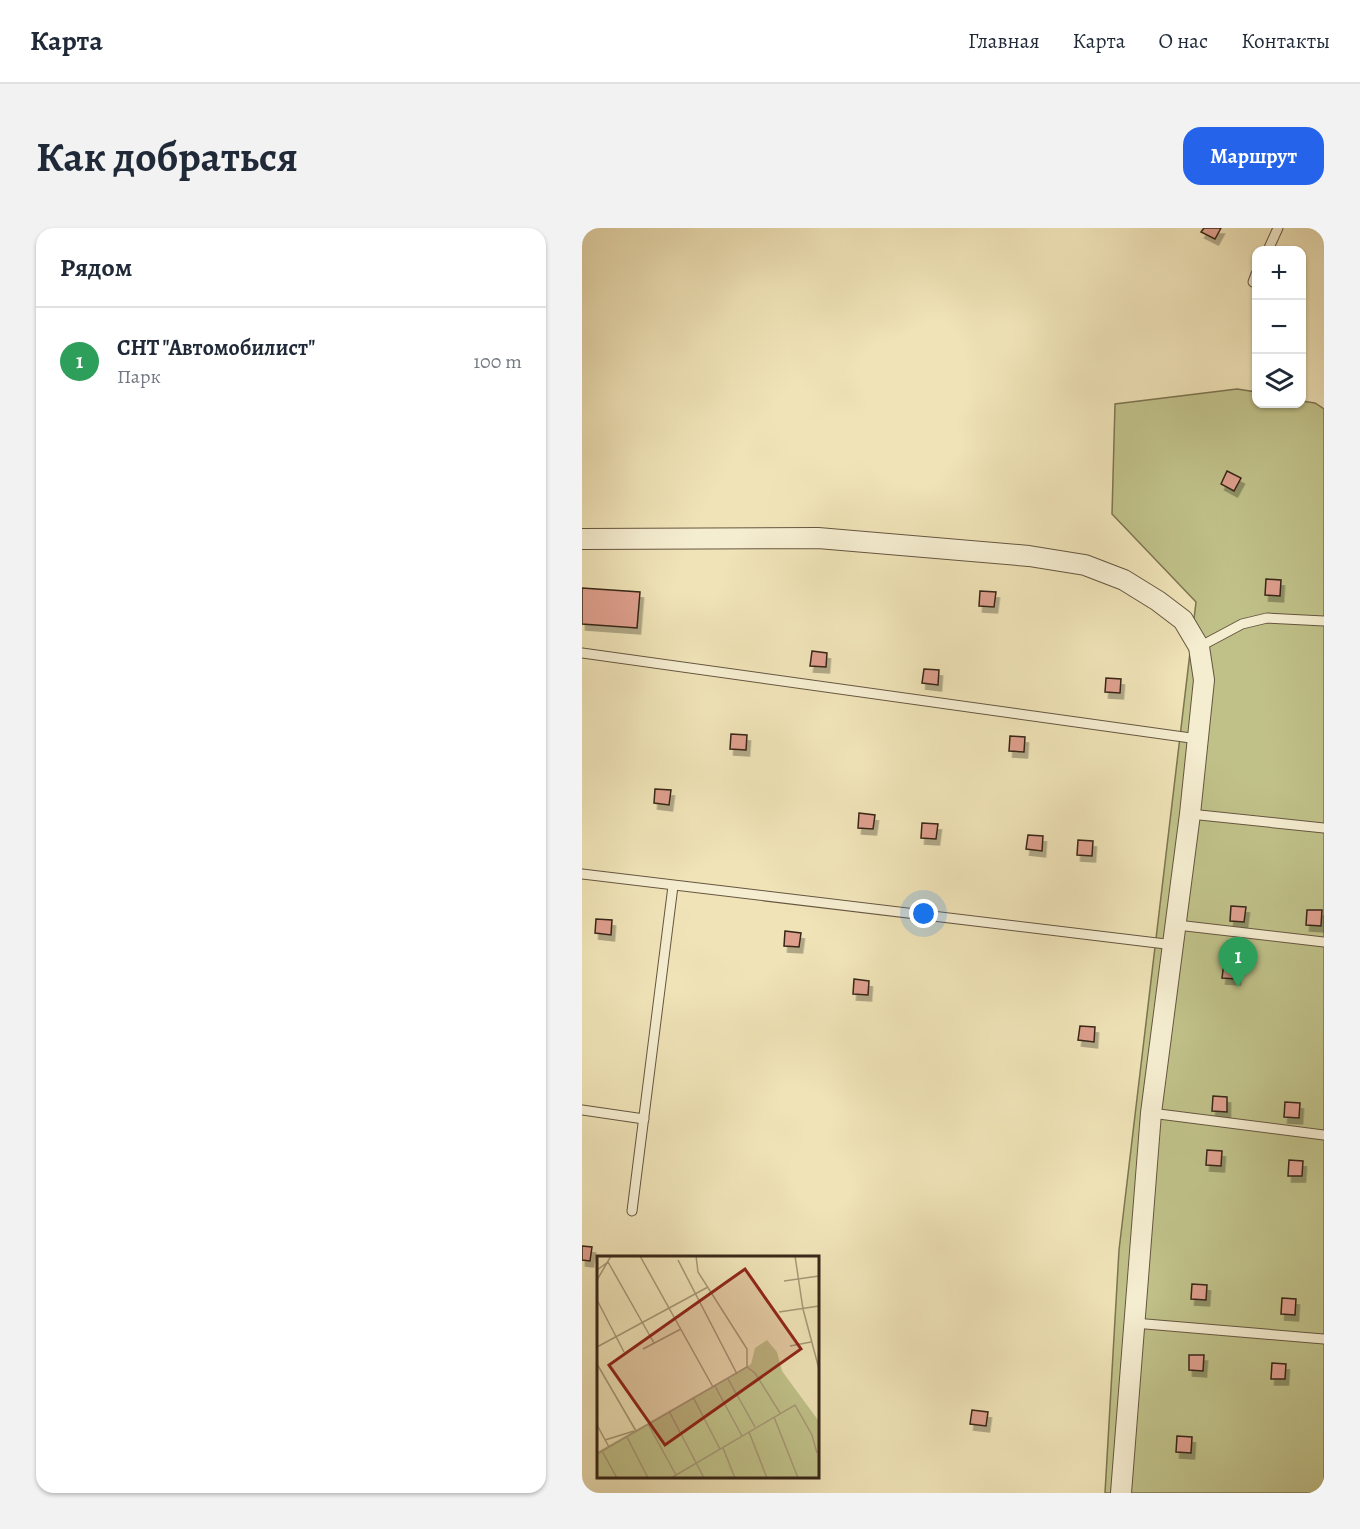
<!DOCTYPE html>
<html lang="ru">
<meta charset="utf-8">
<style>
body{margin:0;font-family:Alegreya,serif;background:#f2f2f3;color:#1f2937}
.controls{position:absolute;right:18px;top:18px;display:grid;overflow:hidden;border-radius:12px;box-shadow:0 2px 4px #0004}
.controls button{width:54px;height:54px;display:grid;place-items:center;padding:0;border:0;border-bottom:2px solid #e0e1e3;background:#fff;color:#1f2937;font:30px sans-serif}
.you{position:absolute;left:342px;top:686px;width:21px;height:21px;margin:-15px;border:4px solid #fff;border-radius:50%;background:#1a73e8;box-shadow:0 0 0 9px #1a73e833}
.badge{display:grid;place-items:center;width:39px;height:39px;border-radius:50%;background:#2563eb;color:#fff;font-size:20px;font-weight:700}
.pin{position:absolute;translate:-50% -50px;filter:drop-shadow(0 2px 3px #0008)}
.pin::after{content:'';position:absolute;top:32px;width:21px;height:18px;background:inherit;clip-path:polygon(0 0,100% 0,50% 100%)}
.list{margin:0;padding:0;list-style:none}
h2{display:flex;justify-content:space-between;align-items:center;height:78px;margin:0;padding:0 24px;font-size:26px}
h2 small{font-size:20px;font-weight:400;color:#747a83}
.list li{display:grid;grid-template-columns:39px 1fr auto;gap:18px;align-items:center;box-sizing:border-box;height:108px;padding:0 24px;border-top:2px solid #e0e1e3}
.list b{display:block;font-size:22px;white-space:nowrap}
.list p{margin:0;font-size:20px;white-space:nowrap;color:#747a83}
.list em{font-size:20px;font-style:normal;color:#747a83}
.icon{flex:none;width:33px;height:33px;fill:none;stroke:currentColor;stroke-width:2;stroke-linecap:round;stroke-linejoin:round}
.map{position:relative;flex:none;width:742px;height:1265px;overflow:hidden;border-radius:18px}
header{display:flex;align-items:center;gap:36px;box-sizing:border-box;height:84px;padding:0 30px;background:#fff;border-bottom:2px solid #e0e1e3}
header strong{font-size:28px}
nav{display:flex;gap:33px;margin-inline-start:auto;font-size:21px}
.intro{display:flex;align-items:center;justify-content:space-between;box-sizing:border-box;height:144px;padding:0 36px}
h1{margin:0;font-size:42px}
.button{padding:15px 27px;border-radius:18px;background:#2563eb;color:#fff;font-size:21px;font-weight:700}
main{display:flex;gap:36px;padding:0 36px}
aside{flex:1;background:#fff;border-radius:18px;box-shadow:0 2px 4px #0004}
.map>svg:first-child{display:block}
</style>
<header>
<strong>Карта</strong>
<nav><a>Главная</a><a>Карта</a><a>О нас</a><a>Контакты</a></nav>
</header>
<div class="intro"><h1>Как добраться</h1><a class="button">Маршрут</a></div>
<main>
<aside>
<h2>Рядом<small></small></h2>
<ul class="list">
<li><span class="badge" style="background:#2e9e5b">1</span><div><b>СНТ &quot;Автомобилист&quot;</b><p>Парк</p></div><em>100 m</em></li>
</ul>
</aside>
<div class="map">
<svg width="742" height="1265" viewBox="0 0 742 1265">
<defs>
<filter id="shadow"><feDropShadow dx="3.5" dy="6" stdDeviation="0" flood-color="#0004"/></filter>
</defs>
<rect width="100%" height="100%" fill="#efe3b7"/>
<filter id="stains"><feTurbulence type="fractalNoise" baseFrequency=".00333" numOctaves="4"/><feColorMatrix values="0 0 0 0 .2 0 0 0 0 .09 0 0 0 0 .02 0 0 0 .5 -.17"/></filter>
<radialGradient id="worn" r=".72"><stop offset=".6" stop-color="#630" stop-opacity="0"/><stop offset="1" stop-color="#630" stop-opacity=".3"/></radialGradient>
<path fill="#c0c189" stroke="#7c7450" stroke-width="1.5" d="M655,161L674,164V176H720V173L733,175L742,181V1265H523L537,1022L614,374L530,286L533,176Z"/>
<g fill="#de9f8d" stroke="#382718" stroke-width="1.5" filter="url(#shadow)">
<path d="M622,0H639L633,11L619,4Z"/>
<path d="M645,243L659,250L652,263L639,256Z"/>
<path d="M684,351L699,352L698,368L683,367Z"/>
<path d="M0,360L58,364L55,400L0,396Z"/>
<path d="M398,363L414,364L412,379L397,378Z"/>
<path d="M230,423L245,425L244,439L228,438Z"/>
<path d="M342,441L357,442L356,457L340,455Z"/>
<path d="M524,450L539,451L538,465L523,464Z"/>
<path d="M149,506L165,507L164,522L148,521Z"/>
<path d="M428,508L443,509L442,524L427,523Z"/>
<path d="M73,561L89,562L87,577L72,575Z"/>
<path d="M277,585L293,587L291,601L276,600Z"/>
<path d="M340,595L356,596L354,611L339,610Z"/>
<path d="M446,607L461,608L460,623L444,621Z"/>
<path d="M496,612L511,613L510,628L495,627Z"/>
<path d="M649,678L664,679L662,694L648,693Z"/>
<path d="M725,682H740L739,698L724,697Z"/>
<path d="M14,691L30,692L29,707L13,705Z"/>
<path d="M203,703L219,705L217,719L202,718Z"/>
<path d="M642,735H656L655,751L640,750Z"/>
<path d="M272,751L287,753L286,767L271,766Z"/>
<path d="M498,798L513,799L512,814L496,812Z"/>
<path d="M631,868L645,869V884L630,883Z"/>
<path d="M703,874L718,875L717,890L702,889Z"/>
<path d="M625,922L640,923L639,938L624,937Z"/>
<path d="M707,932L721,933L720,948H706Z"/>
<path d="M0,1018L10,1019L8,1033L0,1032Z"/>
<path d="M610,1056L625,1057L624,1072L609,1071Z"/>
<path d="M700,1070L714,1071L713,1087L699,1086Z"/>
<path d="M607,1127H622L621,1143L607,1142Z"/>
<path d="M690,1135L704,1136L703,1151H689Z"/>
<path d="M390,1182L406,1184L404,1198L388,1196Z"/>
<path d="M595,1208L610,1209L609,1225L594,1224Z"/>
</g>
<g fill="none" stroke-linecap="round" stroke-linejoin="round">
<g stroke="#665640" stroke-width="11">
<g id="service">
<path d="M686,22L696,0"/>
<path d="M671,54L674,46"/>
<path d="M617,419L660,396L685,390L742,393"/>
<path d="M0,425L616,511"/>
<path d="M608,586L742,600"/>
<path d="M0,646L592,717"/>
<path d="M595,697L742,714"/>
<path d="M0,882L62,891"/>
<path d="M569,885L742,907"/>
<path d="M50,983L91,658"/>
<path d="M552,1095L742,1111"/>
</g>
</g>
<g stroke="#665640" stroke-width="22">
<path id="minor" d="M0,311L236,310L447,328L503,337L542,352L576,373L601,392L617,419L622,452L608,586L569,885L539,1265"/>
</g>
<use href="#service" stroke="#f5edd0" stroke-width="9"/>
<use href="#minor" stroke="#f5edd0" stroke-width="20"/>
</g>
<g transform="translate(15 1028)">
<rect width="222" height="222" fill="#efe3b7"/>
<path d="M170,84L180,96L185,115L221,164L222,222H0V196L154,108L158,92Z" fill="#c0c189"/>
<path fill="none" stroke="#a69877" stroke-width="1.5" d="M43,0L116,131M198,0L206,53L222,113M81,4L140,118M0,14L11,6L57,87M0,24L14,0M187,25L222,20M0,44L27,96M182,56L222,50M193,90L214,86M0,91L111,31M46,93L84,73M0,108L39,175M150,111L158,117L183,157M131,123L158,171M118,130L145,180M96,141L123,193M72,155L107,222M177,161L201,222M51,168L79,219M0,169L12,191M152,176L170,222M30,181L51,222M8,184L37,175M126,192L138,222M5,195L20,222M0,198L150,111V93L101,16L99,0M74,222L198,149L215,179L220,197"/>
<path fill="#8f2418" fill-opacity="0.15" stroke="#8f2418" stroke-width="3" d="M148,13L204,93L68,189L12,109Z"/>
<rect width="222" height="222" fill="none" stroke="#382718" stroke-width="3"/>
</g>
<rect width="100%" height="100%" filter="url(#stains)"/>
<rect width="100%" height="100%" fill="url(#worn)"/>
</svg>
<div class="controls">
<button>+</button>
<button>−</button>
<button><svg class="icon" aria-label="layers" viewBox="0 0 24 24"><path d="M12 4l9 5-9 5-9-5zM3 14l9 5 9-5"/></svg></button>
</div>
<div class="you"></div>
<div class="pin badge" style="left:656px;top:759px;background:#2e9e5b">1</div>
</div>
</main>
